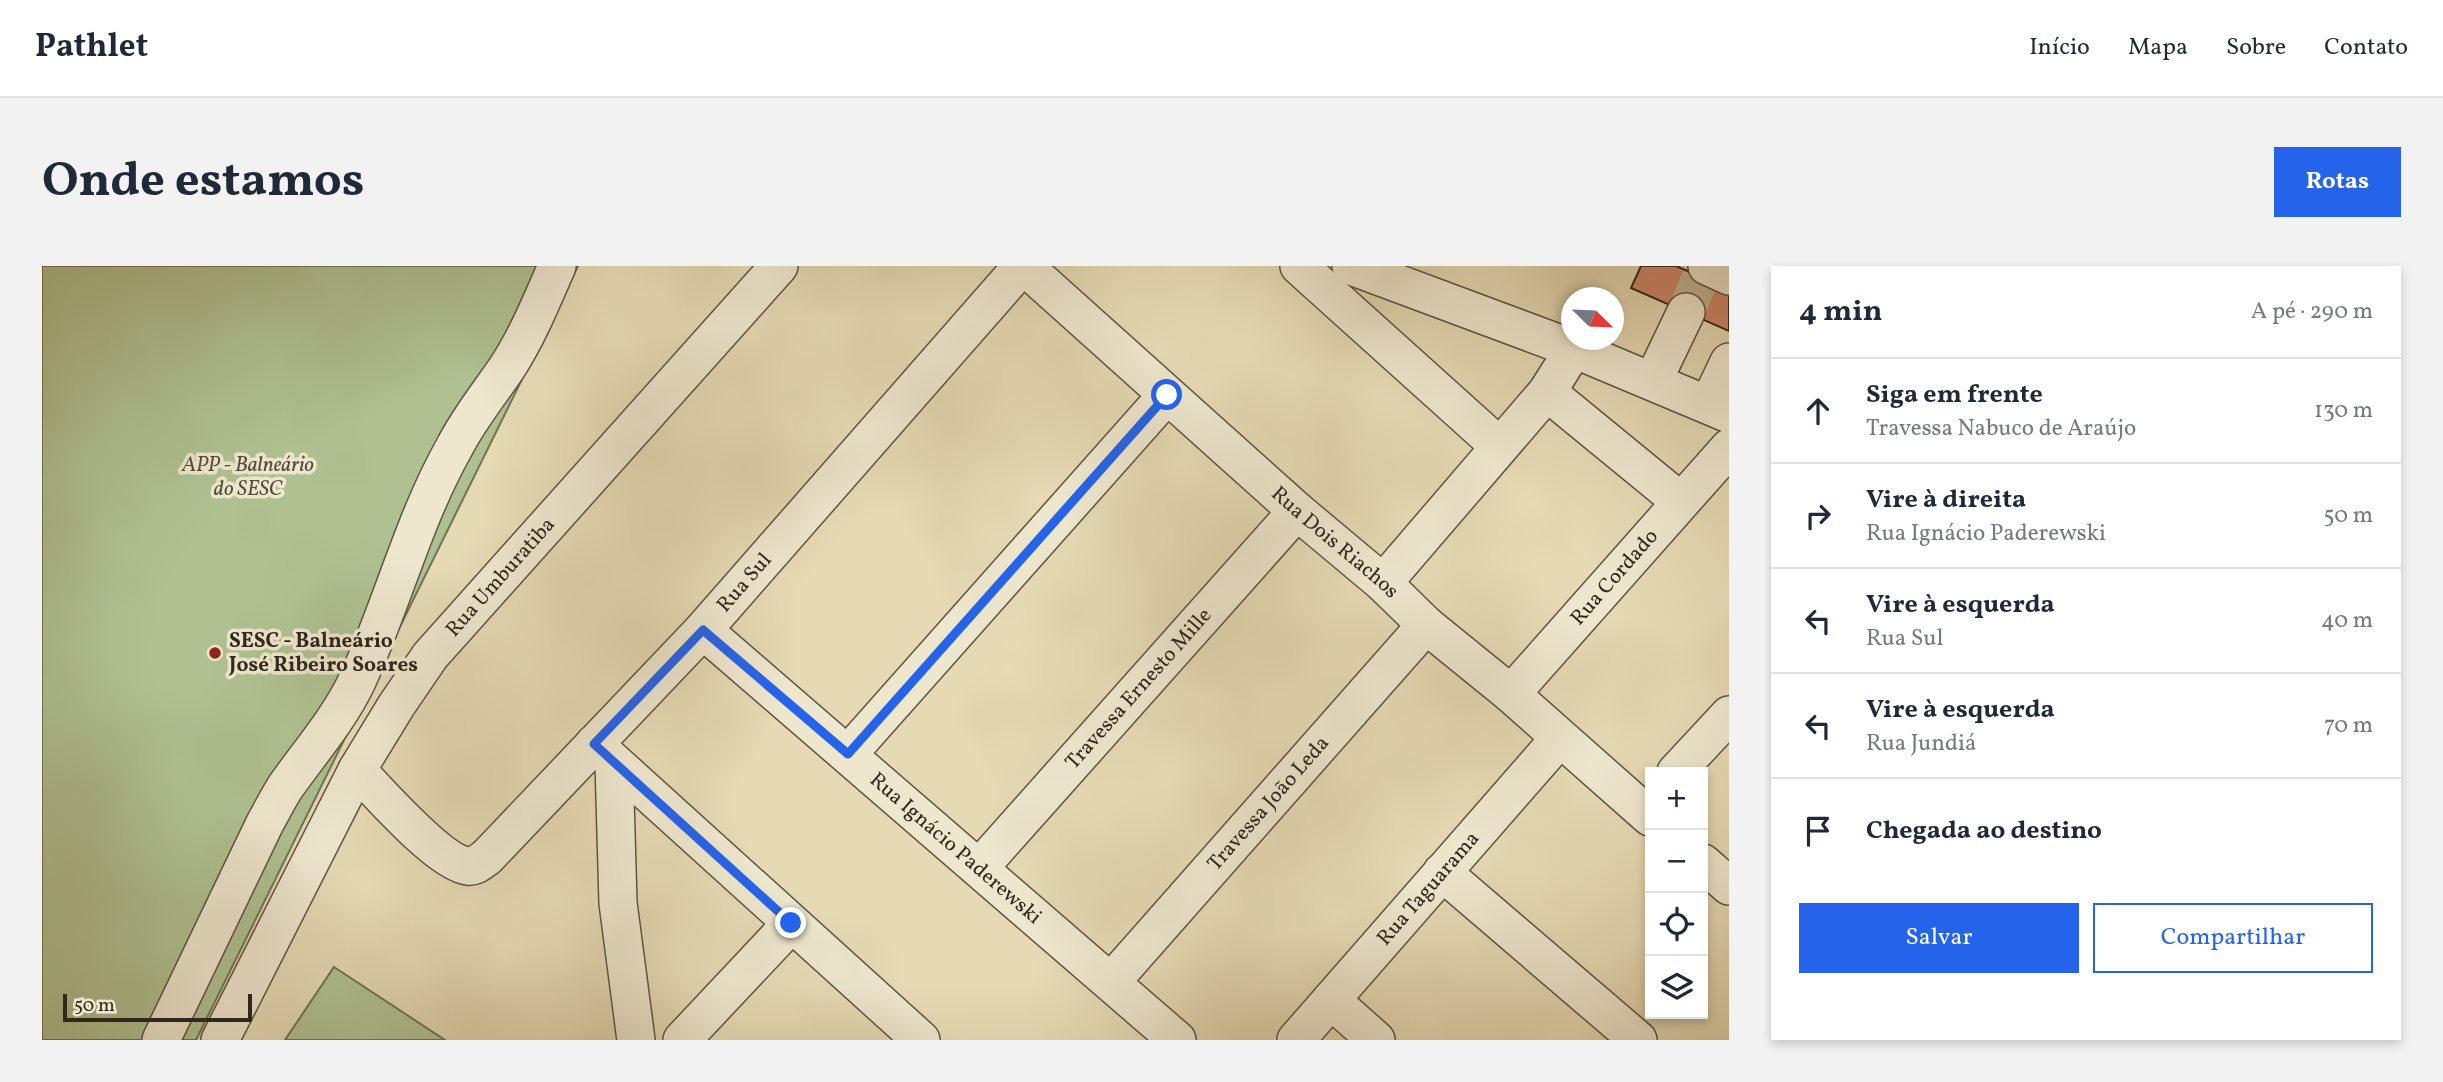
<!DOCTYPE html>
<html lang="pt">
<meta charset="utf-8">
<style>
body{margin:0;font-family:Vollkorn,serif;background:#f2f2f3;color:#1f2937}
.controls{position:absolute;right:21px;bottom:21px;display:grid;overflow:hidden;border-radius:0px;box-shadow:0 4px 10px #0003}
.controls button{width:63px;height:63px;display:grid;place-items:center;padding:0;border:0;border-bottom:2px solid #e0e1e3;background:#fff;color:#1f2937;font:35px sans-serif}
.compass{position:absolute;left:1519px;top:21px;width:63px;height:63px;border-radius:50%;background:#fff;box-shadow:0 4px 10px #0003;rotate:113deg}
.scale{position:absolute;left:21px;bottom:18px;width:189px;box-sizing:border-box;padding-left:7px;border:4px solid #30271d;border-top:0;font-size:19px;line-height:24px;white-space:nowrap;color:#30271d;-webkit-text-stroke:5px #eee7ce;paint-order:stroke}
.stop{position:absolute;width:21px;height:21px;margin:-16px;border:5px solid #2563eb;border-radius:50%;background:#fff}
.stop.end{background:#2563eb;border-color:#fff;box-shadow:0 2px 7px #0008}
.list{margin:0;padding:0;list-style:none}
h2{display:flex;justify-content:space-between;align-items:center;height:91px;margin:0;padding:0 28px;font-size:30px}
h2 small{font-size:23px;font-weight:400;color:#747a83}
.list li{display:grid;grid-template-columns:46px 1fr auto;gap:21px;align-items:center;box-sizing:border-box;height:105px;padding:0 28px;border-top:2px solid #e0e1e3}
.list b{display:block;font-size:26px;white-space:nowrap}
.list p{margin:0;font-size:23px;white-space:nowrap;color:#747a83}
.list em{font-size:23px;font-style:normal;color:#747a83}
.actions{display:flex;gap:14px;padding:21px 28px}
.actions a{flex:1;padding:16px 0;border:2px solid #2563eb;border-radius:0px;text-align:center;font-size:24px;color:#2563eb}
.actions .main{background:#2563eb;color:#fff}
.icon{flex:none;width:38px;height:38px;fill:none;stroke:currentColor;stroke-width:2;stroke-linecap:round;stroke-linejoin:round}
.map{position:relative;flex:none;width:1687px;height:774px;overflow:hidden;border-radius:0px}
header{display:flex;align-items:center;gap:42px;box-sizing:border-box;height:98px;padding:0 35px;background:#fff;border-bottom:2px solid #e0e1e3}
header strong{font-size:33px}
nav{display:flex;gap:38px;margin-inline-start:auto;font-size:24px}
.intro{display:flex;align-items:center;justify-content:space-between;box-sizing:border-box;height:168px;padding:0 42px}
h1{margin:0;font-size:49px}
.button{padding:18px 32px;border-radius:0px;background:#2563eb;color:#fff;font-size:24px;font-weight:700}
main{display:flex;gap:42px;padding:0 42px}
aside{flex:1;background:#fff;border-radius:0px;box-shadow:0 4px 10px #0003}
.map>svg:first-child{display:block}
</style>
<header>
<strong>Pathlet</strong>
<nav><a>Início</a><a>Mapa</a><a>Sobre</a><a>Contato</a></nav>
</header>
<div class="intro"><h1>Onde estamos</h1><a class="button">Rotas</a></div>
<main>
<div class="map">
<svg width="1687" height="774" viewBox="0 0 1687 774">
<rect width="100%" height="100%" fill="#e5dab4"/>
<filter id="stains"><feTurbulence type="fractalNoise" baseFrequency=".00286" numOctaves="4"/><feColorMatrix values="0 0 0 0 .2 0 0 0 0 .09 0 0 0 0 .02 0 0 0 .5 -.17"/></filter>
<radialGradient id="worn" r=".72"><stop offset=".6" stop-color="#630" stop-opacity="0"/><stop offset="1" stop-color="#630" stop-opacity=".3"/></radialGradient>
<g fill="#afc191" stroke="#707457" stroke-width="2">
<path d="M0,0H536L154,774H0Z"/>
<path d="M292,701L403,774H243Z"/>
</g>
<path fill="#cd876a" stroke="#30271d" stroke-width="2" d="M1599,0H1634L1687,22V65L1589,22Z"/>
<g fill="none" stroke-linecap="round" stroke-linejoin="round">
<path stroke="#c1b696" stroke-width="37" stroke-dasharray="37 18" stroke-linecap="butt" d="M1644,46L1659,10"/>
<g stroke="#5d5443" stroke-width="40">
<g id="minor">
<path id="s1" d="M982,0L1255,245L1341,317L1384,359L1469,428L1608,551"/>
<path d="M1257,0L1457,180"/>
<path d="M1309,0L1532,83L1687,148"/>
<path d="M1665,0L1687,10"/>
<path d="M1611,115L1644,46"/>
<path d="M1505,126L1638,235"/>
<path d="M1667,138L1687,96"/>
<path d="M1341,317L1505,126L1532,83"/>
<path id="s2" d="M661,364L1135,774"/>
<path id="s3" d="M1469,428L1687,182"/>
<path d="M552,478L879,774"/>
<path d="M806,488L1125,129"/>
<path d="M572,497L576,637L594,774"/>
<path id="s4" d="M315,504C336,526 398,597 426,600C434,601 439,595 445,591L661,364L980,0"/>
<path d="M1634,506L1687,449"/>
<path d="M1661,597L1687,620"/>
<path id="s5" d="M937,602L1255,245"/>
<path d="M1400,606L1596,774"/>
<path id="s6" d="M1069,716L1384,359"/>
<path d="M1289,734L1334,774"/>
<path d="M119,774L223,557C230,545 236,532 244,520C268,486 297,453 315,415C351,337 371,254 413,180C428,151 448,127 466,100C486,69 500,34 515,0"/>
<path id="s7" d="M178,774L315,504L354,440L388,390L737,0"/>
<path d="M640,774L749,658"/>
<path id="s8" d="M1254,774L1518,472"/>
</g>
</g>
<use href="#minor" stroke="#eee7ce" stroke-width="37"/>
</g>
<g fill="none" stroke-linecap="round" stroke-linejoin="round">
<path stroke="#2563eb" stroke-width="9" d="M749,657L552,478L661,364L806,488L1125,129"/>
</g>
<circle fill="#8f2418" stroke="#eee7ce" stroke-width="2.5" cx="173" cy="387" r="7"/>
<g text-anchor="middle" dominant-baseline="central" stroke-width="7" stroke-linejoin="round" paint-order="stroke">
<g font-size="21" font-style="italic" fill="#504e3a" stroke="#eee7ce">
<text x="206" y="199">APP - Balneário<tspan x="206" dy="24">do SESC</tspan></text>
</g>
<g font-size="21" fill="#30271d" stroke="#eee7ce">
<text stroke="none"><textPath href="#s1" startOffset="416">Rua Dois Riachos</textPath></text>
<text stroke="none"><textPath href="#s3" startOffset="156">Rua Cordado</textPath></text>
<text stroke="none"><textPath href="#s7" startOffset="544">Rua Umburatiba</textPath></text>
<text stroke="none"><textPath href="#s4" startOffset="546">Rua Sul</textPath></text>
<text stroke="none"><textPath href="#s5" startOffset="240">Travessa Ernesto Mille</textPath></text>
<text stroke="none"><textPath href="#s6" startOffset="238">Travessa João Leda</textPath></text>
<text stroke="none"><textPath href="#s2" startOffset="334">Rua Ignácio Paderewski</textPath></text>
<text stroke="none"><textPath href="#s8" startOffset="201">Rua Taguarama</textPath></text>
</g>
<g font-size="21" font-weight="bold" fill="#30271d" stroke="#eee7ce" text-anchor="start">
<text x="187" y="375">SESC - Balneário<tspan x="187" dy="24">José Ribeiro Soares</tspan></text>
</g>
</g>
<rect width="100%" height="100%" filter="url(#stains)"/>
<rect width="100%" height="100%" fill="url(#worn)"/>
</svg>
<div class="controls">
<button>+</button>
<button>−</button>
<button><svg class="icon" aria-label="locate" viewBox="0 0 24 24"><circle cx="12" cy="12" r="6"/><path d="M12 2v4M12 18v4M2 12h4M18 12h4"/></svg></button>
<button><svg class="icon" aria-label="layers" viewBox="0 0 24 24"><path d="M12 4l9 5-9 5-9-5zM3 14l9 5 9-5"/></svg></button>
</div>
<svg class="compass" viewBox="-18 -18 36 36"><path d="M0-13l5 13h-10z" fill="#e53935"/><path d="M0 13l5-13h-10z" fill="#747a83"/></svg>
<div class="scale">50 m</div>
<div class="stop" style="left:1125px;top:129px"></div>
<div class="stop end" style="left:749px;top:657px"></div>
</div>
<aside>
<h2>4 min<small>A pé · 290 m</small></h2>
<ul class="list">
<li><svg class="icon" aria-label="ahead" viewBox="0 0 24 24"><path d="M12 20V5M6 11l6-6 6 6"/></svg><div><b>Siga em frente</b><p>Travessa Nabuco de Araújo</p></div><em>130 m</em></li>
<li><svg class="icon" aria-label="right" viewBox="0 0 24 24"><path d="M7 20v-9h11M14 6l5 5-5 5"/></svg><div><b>Vire à direita</b><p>Rua Ignácio Paderewski</p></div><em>50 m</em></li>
<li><svg class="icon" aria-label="left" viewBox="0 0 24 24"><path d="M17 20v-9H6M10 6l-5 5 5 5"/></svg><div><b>Vire à esquerda</b><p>Rua Sul</p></div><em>40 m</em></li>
<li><svg class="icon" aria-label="left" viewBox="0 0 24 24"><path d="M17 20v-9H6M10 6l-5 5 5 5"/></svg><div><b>Vire à esquerda</b><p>Rua Jundiá</p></div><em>70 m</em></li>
<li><svg class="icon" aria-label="arrive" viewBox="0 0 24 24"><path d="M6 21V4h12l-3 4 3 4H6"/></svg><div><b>Chegada ao destino</b></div></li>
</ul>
<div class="actions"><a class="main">Salvar</a><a>Compartilhar</a></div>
</aside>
</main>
